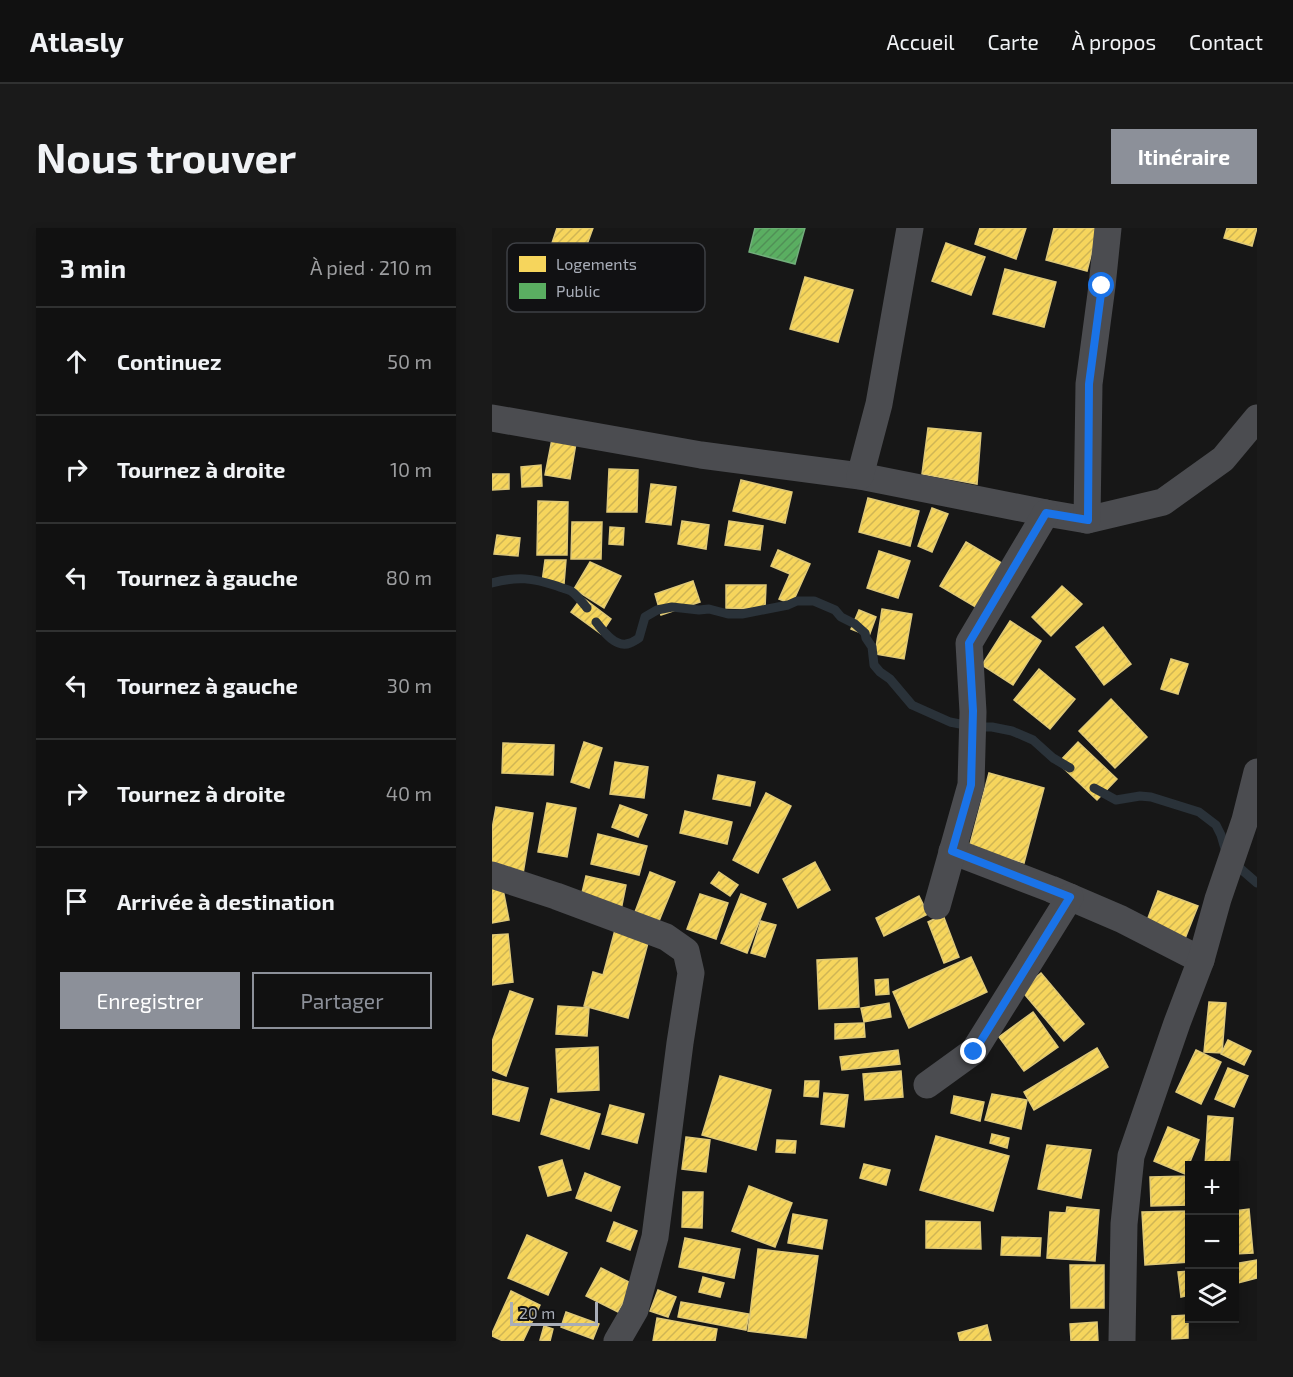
<!DOCTYPE html>
<html lang="fr">
<meta charset="utf-8">
<style>
body{margin:0;font-family:"Exo 2",sans-serif;background:#1a1a1a;color:#f1f3f6}
.controls{position:absolute;right:18px;bottom:18px;display:grid;overflow:hidden;border-radius:0px;box-shadow:0 3px 9px #0003}
.controls button{width:54px;height:54px;display:grid;place-items:center;padding:0;border:0;border-bottom:2px solid #303131;background:#111;color:#f1f3f6;font:30px sans-serif}
.scale{position:absolute;left:18px;bottom:15px;width:88px;box-sizing:border-box;padding-left:6px;border:3px solid #a8adb8;border-top:0;font-size:16px;line-height:21px;white-space:nowrap;color:#a8adb8;-webkit-text-stroke:4px #111113;paint-order:stroke}
.stop{position:absolute;width:18px;height:18px;margin:-14px;border:4px solid #1a73e8;border-radius:50%;background:#fff}
.stop.end{background:#1a73e8;border-color:#fff;box-shadow:0 2px 6px #0008}
.list{margin:0;padding:0;list-style:none}
h2{display:flex;justify-content:space-between;align-items:center;height:78px;margin:0;padding:0 24px;font-size:26px}
h2 small{font-size:20px;font-weight:400;color:#9c9d9f}
.list li{display:grid;grid-template-columns:39px 1fr auto;gap:18px;align-items:center;box-sizing:border-box;height:108px;padding:0 24px;border-top:2px solid #303131}
.list b{display:block;font-size:22px;white-space:nowrap}
.list em{font-size:20px;font-style:normal;color:#9c9d9f}
.actions{display:flex;gap:12px;padding:18px 24px}
.actions a{flex:1;padding:14px 0;border:2px solid #8c9099;border-radius:0px;text-align:center;font-size:21px;color:#8c9099}
.actions .main{background:#8c9099;color:#fff}
.icon{flex:none;width:33px;height:33px;fill:none;stroke:currentColor;stroke-width:2;stroke-linecap:round;stroke-linejoin:round}
.map{position:relative;flex:none;width:765px;height:1113px;overflow:hidden;border-radius:0px}
header{display:flex;align-items:center;gap:36px;box-sizing:border-box;height:84px;padding:0 30px;background:#111;border-bottom:2px solid #303131}
header strong{font-size:28px}
nav{display:flex;gap:33px;margin-inline-start:auto;font-size:21px}
.intro{display:flex;align-items:center;justify-content:space-between;box-sizing:border-box;height:144px;padding:0 36px}
h1{margin:0;font-size:42px}
.button{padding:15px 27px;border-radius:0px;background:#8c9099;color:#fff;font-size:21px;font-weight:700}
main{display:flex;gap:36px;padding:0 36px}
aside{flex:1;background:#111;border-radius:0px;box-shadow:0 3px 9px #0003}
.map>svg:first-child{display:block}
</style>
<header>
<strong>Atlasly</strong>
<nav><a>Accueil</a><a>Carte</a><a>À propos</a><a>Contact</a></nav>
</header>
<div class="intro"><h1>Nous trouver</h1><a class="button">Itinéraire</a></div>
<main>
<aside>
<h2>3 min<small>À pied · 210 m</small></h2>
<ul class="list">
<li><svg class="icon" aria-label="ahead" viewBox="0 0 24 24"><path d="M12 20V5M6 11l6-6 6 6"/></svg><div><b>Continuez</b></div><em>50 m</em></li>
<li><svg class="icon" aria-label="right" viewBox="0 0 24 24"><path d="M7 20v-9h11M14 6l5 5-5 5"/></svg><div><b>Tournez à droite</b></div><em>10 m</em></li>
<li><svg class="icon" aria-label="left" viewBox="0 0 24 24"><path d="M17 20v-9H6M10 6l-5 5 5 5"/></svg><div><b>Tournez à gauche</b></div><em>80 m</em></li>
<li><svg class="icon" aria-label="left" viewBox="0 0 24 24"><path d="M17 20v-9H6M10 6l-5 5 5 5"/></svg><div><b>Tournez à gauche</b></div><em>30 m</em></li>
<li><svg class="icon" aria-label="right" viewBox="0 0 24 24"><path d="M7 20v-9h11M14 6l5 5-5 5"/></svg><div><b>Tournez à droite</b></div><em>40 m</em></li>
<li><svg class="icon" aria-label="arrive" viewBox="0 0 24 24"><path d="M6 21V4h12l-3 4 3 4H6"/></svg><div><b>Arrivée à destination</b></div></li>
</ul>
<div class="actions"><a class="main">Enregistrer</a><a>Partager</a></div>
</aside>
<div class="map">
<svg width="765" height="1113" viewBox="0 0 765 1113">
<defs>
<pattern id="homes-hatch" width="6" height="6" patternUnits="userSpaceOnUse" patternTransform="scale(1.5)"><rect width="6" height="6" fill="#f6d55c"/><path d="M-1 1l2-2M0 6l6-6M5 7l2-2" fill="none" stroke="#cfb555"/></pattern>
<pattern id="public-hatch" width="6" height="6" patternUnits="userSpaceOnUse" patternTransform="scale(1.5)"><rect width="6" height="6" fill="#5aae61"/><path d="M-1 1l2-2M0 6l6-6M5 7l2-2" fill="none" stroke="#509056"/></pattern>
</defs>
<rect width="100%" height="100%" fill="#171717"/>
<g fill="url(#homes-hatch)" stroke="#dfc978" stroke-width="1.5">
<path d="M65,0H101L85,44L54,33Z"/>
<path d="M488,0H534L524,31L483,16Z"/>
<path d="M562,0H606L595,43L554,32Z"/>
<path d="M735,0H765L760,18L732,10Z"/>
<path d="M454,15L493,29L479,67L440,53Z"/>
<path d="M513,41L564,54L552,99L501,86Z"/>
<path d="M313,49L361,62L346,114L298,101Z"/>
<path d="M436,200L489,205L485,256L430,246Z"/>
<path d="M60,211L84,215L78,251L53,247Z"/>
<path d="M49,237L50,258L30,259L29,239Z"/>
<path d="M117,241L146,242L145,284H115Z"/>
<path d="M0,246H17V261L0,262Z"/>
<path d="M249,252L300,264L293,295L241,283Z"/>
<path d="M159,256L184,259L179,297L154,294Z"/>
<path d="M376,270L427,283L418,318L367,304Z"/>
<path d="M46,273L76,274L75,327H45Z"/>
<path d="M440,280L456,286L440,324L426,318Z"/>
<path d="M190,293L217,297L214,321L186,316Z"/>
<path d="M237,293L271,298L268,322L233,317Z"/>
<path d="M80,294H110L109,331H79Z"/>
<path d="M118,299L132,300L131,317L117,316Z"/>
<path d="M5,307L28,310L26,328L2,326Z"/>
<path d="M474,314L513,337L487,381L448,358Z"/>
<path d="M286,322L318,336L300,376L287,371L298,346L279,338Z"/>
<path d="M387,323L418,333L406,370L375,360Z"/>
<path d="M53,332H74L72,356L50,354Z"/>
<path d="M98,334L129,348L112,380L82,361Z"/>
<path d="M201,353L208,374L169,387L163,366Z"/>
<path d="M234,357H274L273,381L234,380Z"/>
<path d="M570,358L590,376L559,408L540,389Z"/>
<path d="M90,369L119,391L109,406L79,384Z"/>
<path d="M390,381L420,386L412,431L383,426Z"/>
<path d="M367,382L384,389L377,408L359,401Z"/>
<path d="M518,393L549,413L521,457L490,437Z"/>
<path d="M611,399L639,436L612,457L584,419Z"/>
<path d="M679,431L696,436L686,466L669,461Z"/>
<path d="M547,441L583,471L558,501L522,472Z"/>
<path d="M619,471L655,509L623,540L587,503Z"/>
<path d="M92,514L110,520L97,560L79,554Z"/>
<path d="M586,514L625,551L605,572L566,535Z"/>
<path d="M11,515L62,517L61,547L10,545Z"/>
<path d="M123,534L156,539L152,570L118,566Z"/>
<path d="M497,545L552,560L532,635L477,620Z"/>
<path d="M226,547L263,554L258,578L221,571Z"/>
<path d="M274,565L299,578L266,645L241,632Z"/>
<path d="M55,575L84,580L75,629L46,624Z"/>
<path d="M128,577L155,587L146,609L120,599Z"/>
<path d="M4,579L41,585L31,646L0,641V601Z"/>
<path d="M193,583L240,594L235,616L188,605Z"/>
<path d="M106,606L155,618L147,647L99,636Z"/>
<path d="M323,634L338,662L306,680L291,651Z"/>
<path d="M158,644L183,654L167,693L143,684Z"/>
<path d="M227,644L246,657L238,668L219,655Z"/>
<path d="M94,648L134,657L129,682L88,673Z"/>
<path d="M10,656L17,692L0,695V658Z"/>
<path d="M666,663L706,678L692,713L653,698Z"/>
<path d="M208,666L236,675L224,711L195,701Z"/>
<path d="M249,666L274,676L255,725L229,715Z"/>
<path d="M427,668L436,686L392,708L384,690Z"/>
<path d="M451,687L467,729L452,735L436,694Z"/>
<path d="M269,693L284,697L273,729L259,725Z"/>
<path d="M123,702L157,711L136,790L92,778L101,744L111,747Z"/>
<path d="M16,706L21,754L0,757V707Z"/>
<path d="M479,729L495,764L417,800L401,764Z"/>
<path d="M365,730L367,779L327,781L325,732Z"/>
<path d="M549,745L592,796L572,813L529,762Z"/>
<path d="M396,751L397,766L384,767L383,752Z"/>
<path d="M18,763L41,771L14,848L0,842V814Z"/>
<path d="M717,774L734,775L730,825L712,824Z"/>
<path d="M397,775L399,789L372,794L369,780Z"/>
<path d="M66,778L97,780L95,808L64,806Z"/>
<path d="M541,784L566,819L532,843L507,809Z"/>
<path d="M372,795L373,809L343,811V796Z"/>
<path d="M736,812L759,823L752,837L729,826Z"/>
<path d="M106,819L107,862L66,864L64,821Z"/>
<path d="M605,820L616,839L542,882L532,864Z"/>
<path d="M406,822L408,836L350,842L348,829Z"/>
<path d="M704,822L729,834L709,876L684,864Z"/>
<path d="M736,840L756,848L742,879L723,871Z"/>
<path d="M409,843L411,869L373,872L371,846Z"/>
<path d="M228,848L279,862L264,922L210,907Z"/>
<path d="M0,851L36,860L27,893L0,886Z"/>
<path d="M313,853H327L326,869L312,868Z"/>
<path d="M332,865L356,867L352,899L329,896Z"/>
<path d="M500,866L535,872L529,901L493,892Z"/>
<path d="M462,868L492,874L488,893L459,885Z"/>
<path d="M59,871L108,886L97,921L49,906Z"/>
<path d="M118,877L152,886L145,915L110,906Z"/>
<path d="M716,888L741,890L737,938H713Z"/>
<path d="M676,899L707,912L693,946L662,933Z"/>
<path d="M500,906L517,910L515,920L498,915Z"/>
<path d="M444,908L517,928L501,983L428,962Z"/>
<path d="M194,909L218,912L214,944L190,941Z"/>
<path d="M285,912L304,913L303,925L284,924Z"/>
<path d="M555,917L599,922L589,970L546,961Z"/>
<path d="M70,932L79,962L56,968L47,939Z"/>
<path d="M372,936L398,942L394,957L368,950Z"/>
<path d="M93,945L128,959L119,983L84,970Z"/>
<path d="M698,948V977L659,978L658,949Z"/>
<path d="M257,958L300,975L283,1019L240,1003Z"/>
<path d="M191,964H211L210,1000L190,999Z"/>
<path d="M575,979L607,982L603,1033L555,1030L558,984L574,985Z"/>
<path d="M757,981L761,1025L743,1026L742,983Z"/>
<path d="M698,983V1034L653,1037L650,984Z"/>
<path d="M301,986L335,992L330,1021L296,1015Z"/>
<path d="M434,993L488,994L489,1021L434,1020Z"/>
<path d="M122,994L145,1003L138,1022L115,1013Z"/>
<path d="M35,1007L75,1025L56,1067L16,1050Z"/>
<path d="M510,1009L549,1010L548,1028L509,1027Z"/>
<path d="M193,1010L248,1021L242,1050L187,1039Z"/>
<path d="M266,1021L326,1028L314,1110L256,1103Z"/>
<path d="M765,1032V1050L742,1056V1036Z"/>
<path d="M578,1037H612V1080H579Z"/>
<path d="M109,1040L141,1056L126,1084L94,1068Z"/>
<path d="M698,1043V1067L689,1069L686,1044Z"/>
<path d="M211,1049L232,1055L228,1069L207,1064Z"/>
<path d="M166,1062L184,1069L176,1089L158,1083Z"/>
<path d="M19,1063L48,1077L31,1113H11L0,1108V1105Z"/>
<path d="M189,1074L257,1086L254,1102L186,1089Z"/>
<path d="M74,1084L107,1096L101,1111L69,1099Z"/>
<path d="M696,1087V1110L680,1111V1088Z"/>
<path d="M165,1090L225,1101L223,1113H161Z"/>
<path d="M605,1094L606,1113H579L578,1096Z"/>
<path d="M495,1097L499,1113H468L466,1105Z"/>
<path d="M52,1098L61,1101L58,1113L48,1112Z"/>
</g>
<path fill="url(#public-hatch)" stroke="#71ae7b" stroke-width="1.5" d="M263,0H313L303,36L257,24Z"/>
<g fill="none" stroke-linecap="round" stroke-linejoin="round">
<g stroke="#2a3239" stroke-width="9">
<path d="M0,355C26,348 40,350 65,358C69,360 75,361 79,363C85,367 90,374 95,380"/>
<path d="M104,394C111,403 124,421 138,415C141,414 144,412 147,410L153,389L165,382L180,379L207,382L217,381L236,386H250L296,377L305,373H322L343,382L349,389L363,396L373,405L374,410L380,419L382,437L388,444L398,451L420,477L458,494L483,499H500L520,503L541,512L561,530L578,540"/>
<path d="M602,560L624,572L648,568L659,569L707,584L724,597L729,607L734,624"/>
<path d="M742,635L765,655"/>
</g>
<g stroke="#4b4c50" stroke-width="27">
<path d="M0,190L209,227L368,248L554,285L595,292L671,274L731,231L765,190"/>
<path d="M368,248L387,176L418,0"/>
<path d="M595,292L597,156L610,58L616,0"/>
<path d="M460,623L559,661L629,691L709,732"/>
<path d="M0,647L64,668L174,709L194,723L199,745L188,815L163,1009L143,1082L125,1113"/>
<path d="M445,678L479,557L481,484L477,415L554,285"/>
<path d="M435,857L482,823L578,669"/>
<path d="M630,1113L632,996L639,928L685,795L709,732L726,671L753,592L765,544"/>
</g>
</g>
<g fill="none" stroke-linecap="round" stroke-linejoin="round">
<path stroke="#1a73e8" stroke-width="8" d="M482,824L578,669L460,623L479,557L481,483L477,415L554,285L596,292L597,156L610,58"/>
</g>
<rect x="15" y="15" width="198" height="69" rx="9" fill="#111113" stroke="#3e4045" stroke-width="1.5"/>
<rect x="27" y="28" width="27" height="16" fill="#f6d55c"/>
<rect x="27" y="55" width="27" height="16" fill="#5aae61"/>
<g font-size="16" fill="#a8adb8">
<text x="64" y="42">Logements</text>
<text x="64" y="69">Public</text>
</g>
</svg>
<div class="controls">
<button>+</button>
<button>−</button>
<button><svg class="icon" aria-label="layers" viewBox="0 0 24 24"><path d="M12 4l9 5-9 5-9-5zM3 14l9 5 9-5"/></svg></button>
</div>
<div class="scale">20 m</div>
<div class="stop" style="left:610px;top:58px"></div>
<div class="stop end" style="left:482px;top:824px"></div>
</div>
</main>
